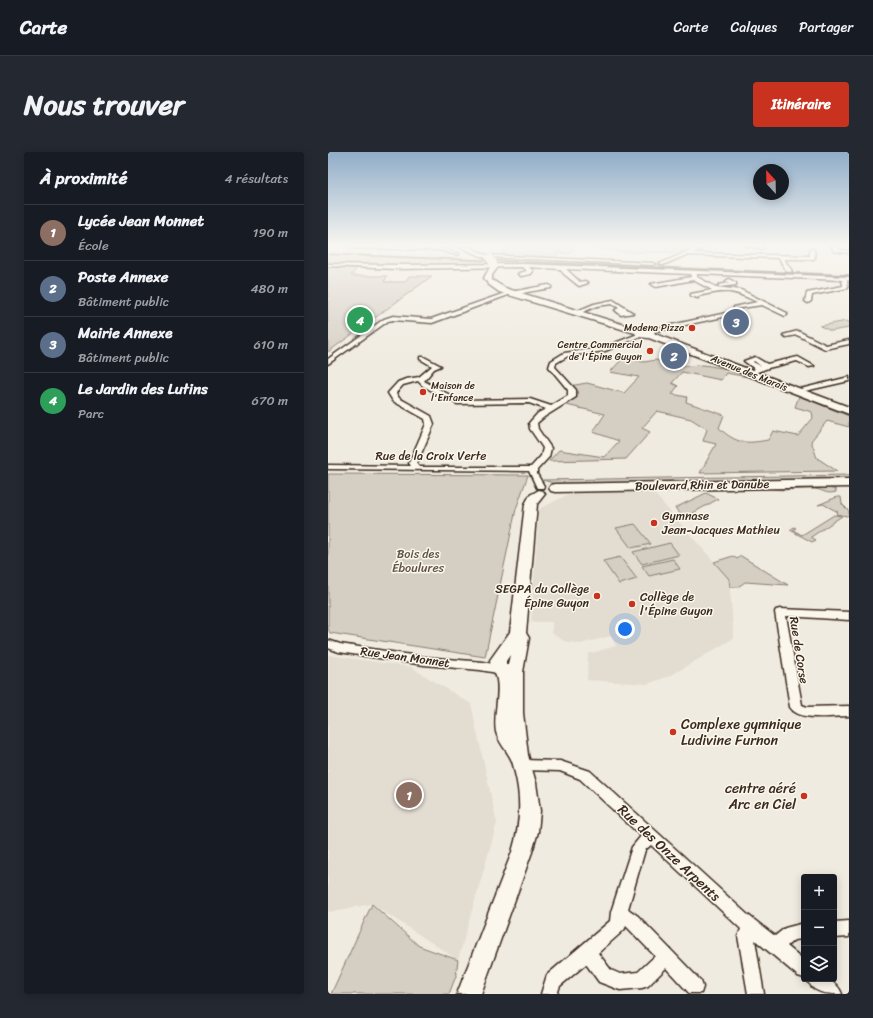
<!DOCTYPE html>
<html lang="fr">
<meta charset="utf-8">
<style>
body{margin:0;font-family:Sriracha,sans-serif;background:#242831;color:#f1f3f6}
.controls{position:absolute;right:12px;bottom:12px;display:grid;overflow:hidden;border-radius:4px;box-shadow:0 2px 10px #0003}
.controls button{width:36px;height:36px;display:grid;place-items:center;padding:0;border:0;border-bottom:1px solid #363941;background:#171b24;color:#f1f3f6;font:20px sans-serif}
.compass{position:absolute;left:425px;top:12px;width:36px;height:36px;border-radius:50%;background:#171b24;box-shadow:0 2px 10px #0003;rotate:338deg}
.you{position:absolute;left:297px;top:477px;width:14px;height:14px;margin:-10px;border:3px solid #fff;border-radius:50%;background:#1a73e8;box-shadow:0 0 0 6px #1a73e833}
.badge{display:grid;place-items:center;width:26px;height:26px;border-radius:50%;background:#c8321e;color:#fff;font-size:13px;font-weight:700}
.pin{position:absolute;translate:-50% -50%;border:2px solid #fff;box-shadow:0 1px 4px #0006}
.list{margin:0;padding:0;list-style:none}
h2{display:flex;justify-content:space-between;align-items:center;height:52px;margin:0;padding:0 16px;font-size:17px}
h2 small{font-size:13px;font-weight:400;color:#9ea1a6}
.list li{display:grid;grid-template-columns:26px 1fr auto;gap:12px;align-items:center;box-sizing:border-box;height:56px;padding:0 16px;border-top:1px solid #363941}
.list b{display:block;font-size:15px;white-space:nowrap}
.list p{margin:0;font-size:13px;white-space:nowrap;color:#9ea1a6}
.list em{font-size:13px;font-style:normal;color:#9ea1a6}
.icon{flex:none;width:22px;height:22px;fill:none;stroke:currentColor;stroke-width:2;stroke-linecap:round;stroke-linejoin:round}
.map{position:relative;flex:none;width:521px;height:842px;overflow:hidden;border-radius:4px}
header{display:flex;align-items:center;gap:24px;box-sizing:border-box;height:56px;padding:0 20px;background:#171b24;border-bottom:1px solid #363941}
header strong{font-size:19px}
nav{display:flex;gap:22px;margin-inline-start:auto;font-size:14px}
.intro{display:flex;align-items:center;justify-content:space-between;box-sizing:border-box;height:96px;padding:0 24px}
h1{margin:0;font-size:28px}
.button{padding:10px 18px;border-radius:4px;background:#c8321e;color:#fff;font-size:14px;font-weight:700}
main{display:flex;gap:24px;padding:0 24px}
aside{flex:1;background:#171b24;border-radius:4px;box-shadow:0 2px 10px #0003}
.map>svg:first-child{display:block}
</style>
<header>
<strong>Carte</strong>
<nav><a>Carte</a><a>Calques</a><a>Partager</a></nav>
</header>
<div class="intro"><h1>Nous trouver</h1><a class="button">Itinéraire</a></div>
<main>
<aside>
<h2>À proximité<small>4 résultats</small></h2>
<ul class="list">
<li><span class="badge" style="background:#8d6e63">1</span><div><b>Lycée Jean Monnet</b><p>École</p></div><em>190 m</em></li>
<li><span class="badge" style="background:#5c6f8a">2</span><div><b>Poste Annexe</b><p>Bâtiment public</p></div><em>480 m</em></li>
<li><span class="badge" style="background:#5c6f8a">3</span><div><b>Mairie Annexe</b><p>Bâtiment public</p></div><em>610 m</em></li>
<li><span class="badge" style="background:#2e9e5b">4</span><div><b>Le Jardin des Lutins</b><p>Parc</p></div><em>670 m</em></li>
</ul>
</aside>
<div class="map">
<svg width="521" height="842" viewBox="0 0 521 842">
<rect width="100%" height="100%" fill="#f0ebe0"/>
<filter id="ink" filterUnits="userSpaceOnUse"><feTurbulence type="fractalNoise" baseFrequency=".025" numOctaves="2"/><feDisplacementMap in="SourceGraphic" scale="8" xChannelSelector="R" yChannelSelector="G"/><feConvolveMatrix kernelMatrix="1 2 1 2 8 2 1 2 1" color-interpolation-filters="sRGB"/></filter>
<g filter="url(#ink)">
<g fill="#e2dcd1">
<path d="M0,100L157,106L159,109L0,103Z"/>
<path d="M165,107L521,122V124L167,110Z"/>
<path d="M323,338L401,427L406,486L342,524L319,532L259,528L260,502L288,494L283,484L252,492L236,489L224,481V470H203L211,357L247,339Z"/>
<path d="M0,503L83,515L143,552L169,671L130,808L44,752L0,760Z"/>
</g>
<g fill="#d5cec3" stroke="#887c70">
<path d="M180,94H246L242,102L231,101L233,97L227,106L173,104Z"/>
<path d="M263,94H361V100H293L270,96H262Z"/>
<path d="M0,103L159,109L160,113L70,114L0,111Z"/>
<path d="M0,113L30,115L23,124H59L56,130H77L81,124H104L0,200Z"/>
<path d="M519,169L521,170V176L503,179L492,174Z"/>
<path d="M295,206L316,210L328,208L341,213L354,214L376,213L406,218L425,226L398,221L393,228L354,220L344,231L350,234L344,242L359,245L358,250L396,263L391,276C409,292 417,292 440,288L445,279L470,284L485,266L484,260L467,255L471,244L521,264V275L499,269L483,289L489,306L509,319L372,321L388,292L375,289L379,277L363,267L329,259L314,276L322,280L298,307L221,309L231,298L276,305L291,289L265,280L277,262L234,252L244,245L241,234L259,231L296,241L311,225L282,220Z"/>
<path d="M0,322L200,323L188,357L157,505L2,481L0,477Z"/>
<path d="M521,323V328L232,333L215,328Z"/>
<path d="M498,335L508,338V340C498,343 496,338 487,337C471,336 455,340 440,336Z"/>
<path d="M378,341L390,347L356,366L347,356Z"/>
<path d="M509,345H513L514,352L521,359V363L519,364L508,362L510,360L495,352L490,353Z"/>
<path d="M506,363L514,364L483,385L488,388L484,390L462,378L466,375L468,376L465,378L474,383Z"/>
<path d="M307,372L323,392L303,396L288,376Z"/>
<path d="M342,391L351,403L314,412L305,400Z"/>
<path d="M405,404L409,407L413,404L460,433L417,430L410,435H402L401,427L386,410Z"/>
<path d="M292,405L309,427L291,432L275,409Z"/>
<path d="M345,407L352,417L321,424L314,414Z"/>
<path d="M44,752L91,794L130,808L128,824L121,842H3Z"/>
</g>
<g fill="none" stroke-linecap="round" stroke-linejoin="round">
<g stroke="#3b2a1e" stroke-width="3">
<g id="street">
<path d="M20,94H108L131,102L129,103L111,98L22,96Z"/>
<path d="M372,94H379L365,101L482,104V98L484,97L486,98L487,106L485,107H456L464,119L461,121L458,119L451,106L358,103L335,113L331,112Z"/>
<path d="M419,94H432L436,96L434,97Z"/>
<path d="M504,94H508L509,97L521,99V101L505,99Z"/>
<path d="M159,103L325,111L327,112L325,113L157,105Z"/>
<path d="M0,112L69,113L195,112L521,125V129L519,128L520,136L484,143L483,149L480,151L477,149L479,141L515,134L514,128L369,122V125L388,135L413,138L459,161V163L457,164L434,153L406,157V155L429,150C403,137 398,138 370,144V146L363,144V142L384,138L365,128L328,135L323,132L363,125V122L238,117L252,130L257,129L260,131L251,134L236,122L232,117L201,115L205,119L203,122L193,124L190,122L191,121L199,119L194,115L69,117L0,114Z"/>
<path d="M401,127L408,131V133L391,135V133L401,131L398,129Z"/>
<path d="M221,133L223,134V136L199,140L186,144L183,142L104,171L65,168L60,169L0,212V207L56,167L65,164L103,167L180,140C192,139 207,135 221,133Z"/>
<path d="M285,148L305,161L293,163L287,158L291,156L284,152L269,154L250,162L247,160L266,152Z"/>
<path d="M398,161L401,163L400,164L319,181L316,179Z"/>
<path d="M470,179L498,193L521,188V192L497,197L469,183L458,185L455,183Z"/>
<path d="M310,182L315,183L277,199L240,204L228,211L227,215L248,238V245L216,265L209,271L210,277L223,296L221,305L209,318V322L216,334L215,336H209L201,319L0,317V313L83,314L81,311L98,272L97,267L65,249L60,241L70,230L78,227L91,225L104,214L92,207V205H96L113,214L106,217L96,229L131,248L202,247L223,254L240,244V238L221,215L223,209L236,201L274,196ZM90,229L95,234L129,252L201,251L218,257L210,261L201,271L202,277L215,296L213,304L203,315H91L89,311L106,272L103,264L71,246L68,241L75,233Z"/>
<path d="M427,205L439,212L470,205L486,214L481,215L469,209L440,216L424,222H420V220L427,217L416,209ZM426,209L433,214L425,210Z"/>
<path d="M521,225V229L468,241L464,239Z"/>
<path d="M452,457L521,460V468L458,464L474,553L479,555L521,554V564C506,564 470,570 462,555L447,460L448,458Z"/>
<path d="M0,488L12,492L96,505L155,510L179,515L181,518L179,521L175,522L152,518L96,513L11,500L0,496Z"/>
<path d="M194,608L232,609L262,619L420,763L447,784L457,776L476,771V787L466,788L459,794L476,808V826L470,824L427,788L436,842H420L410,784L413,777L323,693L317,698L300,757L310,764L373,829L375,835L373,841H361L338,816L320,834L314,836L292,838L271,830L258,812L232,834L229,842H213L219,823L282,769L283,760L304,695L313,684L252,627L232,619L194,618L189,617L187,613L189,609ZM298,774L327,804L310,820L292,822L283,818L270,801L296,778Z"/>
<path d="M521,769V785L506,786V770Z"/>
<path d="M479,827C494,827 508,826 514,842C499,842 485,842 479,827Z"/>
</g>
</g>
<g stroke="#3b2a1e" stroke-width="3">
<g id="secondary">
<path d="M129,94H139L165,106L160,107Z"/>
<path d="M165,109L167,110L170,115L164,123V128L177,136L313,178L317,176L326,179L327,182L521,255V262L321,186L310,185L307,181L171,140L160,132L156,126L162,115V111Z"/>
<path d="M521,327V335L227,340L223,339L221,336L223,333L227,332Z"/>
<path d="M211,338L215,339L217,342L209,352L198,481L201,486L195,520V561L200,603L208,631L212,659L210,680L204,700L153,842H129L184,700C192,674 194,648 187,621C186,617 185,611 183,607C178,597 171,591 168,580C165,562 172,545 169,528C168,520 162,516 162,508L182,480L197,352L202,343ZM182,503L180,512H178V509Z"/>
</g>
</g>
<use href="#street" fill="#fbf7ec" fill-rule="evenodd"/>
<use href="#secondary" fill="#fbf7ec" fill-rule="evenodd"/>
<path stroke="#3b2a1e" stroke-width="1.5" d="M0,102L521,123"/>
<g stroke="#3b2a1e" stroke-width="9" stroke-linecap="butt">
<path id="secondary-bridge" d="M162,106L165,111"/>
</g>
<use href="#secondary-bridge" stroke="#fbf7ec" stroke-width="8"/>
</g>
</g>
<linearGradient id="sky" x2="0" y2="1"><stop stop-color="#90adc8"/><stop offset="0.44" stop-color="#f8f6f1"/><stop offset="1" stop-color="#f8f6f1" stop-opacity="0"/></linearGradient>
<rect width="521" height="212" fill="url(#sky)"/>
<g fill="#c8321e" stroke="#fbf7ec" stroke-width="1.5">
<circle cx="364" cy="176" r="4"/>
<circle cx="322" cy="199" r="4"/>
<circle cx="95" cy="240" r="4"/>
<circle cx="326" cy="371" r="4"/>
<circle cx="269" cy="444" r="4"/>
<circle cx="304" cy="452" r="4"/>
<circle cx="345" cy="580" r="4"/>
<circle cx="476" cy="644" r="4"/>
</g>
<g text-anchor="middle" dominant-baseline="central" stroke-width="3" stroke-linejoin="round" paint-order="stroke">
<g font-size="10" fill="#3b2a1e" stroke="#fbf7ec" text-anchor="end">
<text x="356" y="176">Modena Pizza</text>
<text x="314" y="193">Centre Commercial<tspan x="314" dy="12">de l'Épine Guyon</tspan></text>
<text x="103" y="234" text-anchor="start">Maison de<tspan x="103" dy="12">l'Enfance</tspan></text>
</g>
<g font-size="10" fill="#3b2a1e" stroke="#fbf7ec">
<text transform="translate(421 221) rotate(22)">Avenue des Marais</text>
</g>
<g font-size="12" fill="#3b2a1e" stroke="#fbf7ec">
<text x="103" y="304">Rue de la Croix Verte</text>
<text transform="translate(374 333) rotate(-1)">Boulevard Rhin et Danube</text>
<text transform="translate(471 498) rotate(81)">Rue de Corse</text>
<text transform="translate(77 505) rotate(8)">Rue Jean Monnet</text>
</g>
<g font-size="12" fill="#3b2a1e" stroke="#fbf7ec" text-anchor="start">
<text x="334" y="364">Gymnase<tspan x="334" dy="14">Jean-Jacques Mathieu</tspan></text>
<text x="261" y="437" text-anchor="end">SEGPA du Collège<tspan x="261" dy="14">Épine Guyon</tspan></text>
<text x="312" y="445">Collège de<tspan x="312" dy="14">l'Épine Guyon</tspan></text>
</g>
<g font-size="12" fill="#625347" stroke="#fbf7ec">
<text x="90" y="402">Bois des<tspan x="90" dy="14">Éboulures</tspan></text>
</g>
<g font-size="14" fill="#3b2a1e" stroke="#fbf7ec" text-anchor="start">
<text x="353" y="572">Complexe gymnique<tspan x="353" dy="16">Ludivine Furnon</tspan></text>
<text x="468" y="636" text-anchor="end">centre aéré<tspan x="468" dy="16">Arc en Ciel</tspan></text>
</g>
<g font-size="14" fill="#3b2a1e" stroke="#fbf7ec">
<text transform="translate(341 701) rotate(43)">Rue des Onze Arpents</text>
</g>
</g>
</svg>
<div class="controls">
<button>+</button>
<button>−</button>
<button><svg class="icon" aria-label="layers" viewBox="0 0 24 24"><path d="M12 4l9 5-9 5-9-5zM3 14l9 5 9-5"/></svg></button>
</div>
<svg class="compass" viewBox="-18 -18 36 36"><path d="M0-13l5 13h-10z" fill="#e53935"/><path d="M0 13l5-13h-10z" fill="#9ea1a6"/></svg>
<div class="you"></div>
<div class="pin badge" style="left:81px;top:643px;background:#8d6e63">1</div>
<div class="pin badge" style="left:346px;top:204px;background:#5c6f8a">2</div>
<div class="pin badge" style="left:408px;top:170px;background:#5c6f8a">3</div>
<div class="pin badge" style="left:32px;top:168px;background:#2e9e5b">4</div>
</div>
</main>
